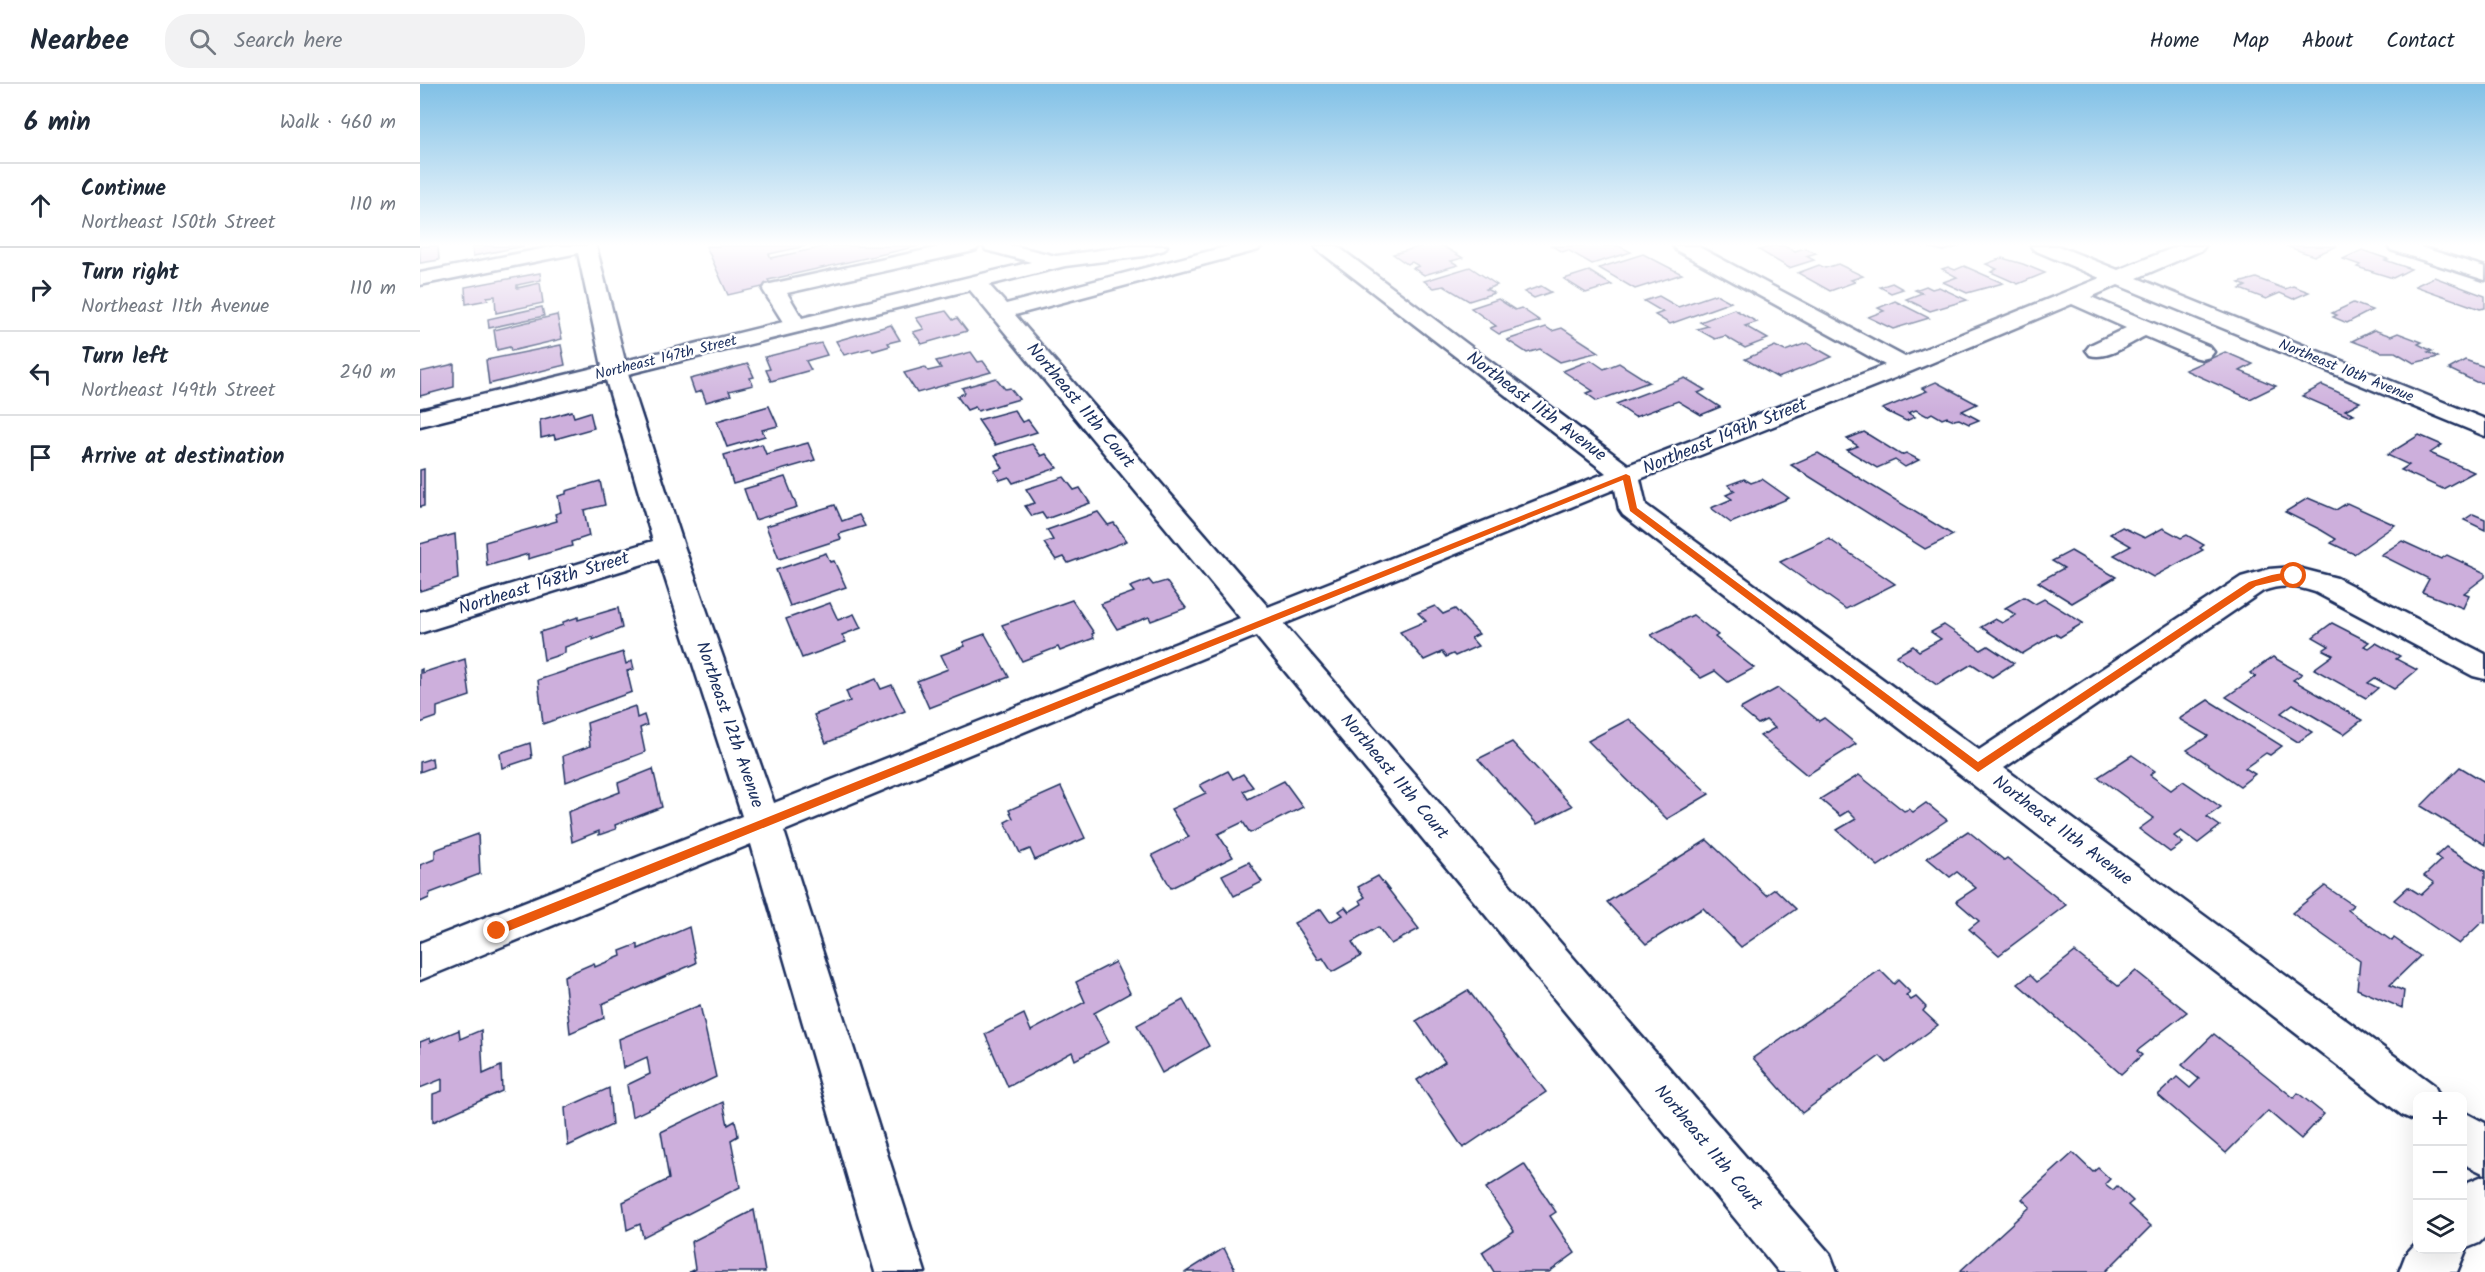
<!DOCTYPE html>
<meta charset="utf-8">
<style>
body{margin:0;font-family:Kalam,sans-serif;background:#f2f2f3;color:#1f2937}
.controls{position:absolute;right:18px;bottom:18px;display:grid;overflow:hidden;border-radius:12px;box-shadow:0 6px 24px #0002}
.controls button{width:54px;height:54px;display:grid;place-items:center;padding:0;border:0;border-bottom:2px solid #e0e1e3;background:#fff;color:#1f2937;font:30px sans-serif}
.stop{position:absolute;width:18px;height:18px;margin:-14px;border:4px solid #ea580c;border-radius:50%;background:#fff}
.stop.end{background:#ea580c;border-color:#fff;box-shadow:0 2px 6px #0008}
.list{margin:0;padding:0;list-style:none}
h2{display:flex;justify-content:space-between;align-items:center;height:78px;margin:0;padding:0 24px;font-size:26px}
h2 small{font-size:20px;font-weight:400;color:#747a83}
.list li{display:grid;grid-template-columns:39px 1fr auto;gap:18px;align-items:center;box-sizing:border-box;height:84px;padding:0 24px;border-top:2px solid #e0e1e3}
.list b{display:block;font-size:22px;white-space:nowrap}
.list p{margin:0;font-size:20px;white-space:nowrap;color:#747a83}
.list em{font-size:20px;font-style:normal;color:#747a83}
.icon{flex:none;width:33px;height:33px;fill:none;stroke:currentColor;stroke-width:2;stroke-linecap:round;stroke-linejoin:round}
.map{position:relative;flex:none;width:2065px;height:1188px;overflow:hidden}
header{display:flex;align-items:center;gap:36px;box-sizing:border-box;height:84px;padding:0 30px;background:#fff;border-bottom:2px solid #e0e1e3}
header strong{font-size:28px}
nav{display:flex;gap:33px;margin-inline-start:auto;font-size:21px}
.search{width:420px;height:54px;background:#f2f2f3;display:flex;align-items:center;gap:15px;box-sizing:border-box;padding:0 21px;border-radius:24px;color:#747a83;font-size:22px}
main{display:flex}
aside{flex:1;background:#fff}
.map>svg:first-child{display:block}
</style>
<header>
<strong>Nearbee</strong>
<div class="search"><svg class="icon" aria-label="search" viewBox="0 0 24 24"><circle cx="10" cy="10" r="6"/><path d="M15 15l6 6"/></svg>Search here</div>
<nav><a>Home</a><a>Map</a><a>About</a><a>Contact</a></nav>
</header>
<main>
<aside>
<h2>6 min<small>Walk · 460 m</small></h2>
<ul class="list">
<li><svg class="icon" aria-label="ahead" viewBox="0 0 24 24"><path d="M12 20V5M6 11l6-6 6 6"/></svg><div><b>Continue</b><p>Northeast 150th Street</p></div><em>110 m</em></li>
<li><svg class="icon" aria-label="right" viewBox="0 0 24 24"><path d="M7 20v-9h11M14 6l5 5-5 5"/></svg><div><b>Turn right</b><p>Northeast 11th Avenue</p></div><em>110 m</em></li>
<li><svg class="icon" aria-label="left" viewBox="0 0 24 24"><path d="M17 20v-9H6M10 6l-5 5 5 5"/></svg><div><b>Turn left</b><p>Northeast 149th Street</p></div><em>240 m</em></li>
<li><svg class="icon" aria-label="arrive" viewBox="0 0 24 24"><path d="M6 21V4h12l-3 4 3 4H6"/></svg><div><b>Arrive at destination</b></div></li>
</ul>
</aside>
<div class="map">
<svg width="2065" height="1188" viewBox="0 0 2065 1188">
<rect width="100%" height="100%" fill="#fff"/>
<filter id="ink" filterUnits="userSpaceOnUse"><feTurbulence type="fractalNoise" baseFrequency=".0167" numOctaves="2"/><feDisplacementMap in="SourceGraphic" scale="12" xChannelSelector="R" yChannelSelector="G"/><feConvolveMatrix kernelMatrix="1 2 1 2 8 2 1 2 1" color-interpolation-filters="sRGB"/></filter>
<g filter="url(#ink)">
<g fill="#cdafdc" stroke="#1b2f5e" stroke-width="1.5">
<path d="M0,162H18L19,176L0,179Z"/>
<path d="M52,162H104L53,172Z"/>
<path d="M286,162H386L349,170L351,174L408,162H499L348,196L351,201L308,211Z"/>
<path d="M1003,162H1023L1043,174L1031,177L1038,181L1004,191L993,184L999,182L992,178L987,180L973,170Z"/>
<path d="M1132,162H1199L1211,168L1172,180L1148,166L1142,168Z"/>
<path d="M1353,162H1364L1375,167L1385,164L1396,169L1386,172L1394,176L1369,184L1339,166Z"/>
<path d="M1501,162H1540L1524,167Z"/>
<path d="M1866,162H1917L1894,172Z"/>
<path d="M1942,166L1968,175L1965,176L1991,185L1973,194L1937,183L1940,181L1923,175Z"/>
<path d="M1223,170L1262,190L1215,205L1179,184Z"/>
<path d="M1582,174L1603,180L1625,189L1598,200L1571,188L1577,185L1566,180Z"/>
<path d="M1418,180L1443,192L1431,196L1435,198L1410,207L1378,189L1399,181L1405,184Z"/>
<path d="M1544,182L1583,199L1547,209L1523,198L1537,193L1522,185L1528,183L1535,186Z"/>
<path d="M1050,183L1077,201L1066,205L1074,209L1049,217L1024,202L1014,204L1004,197Z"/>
<path d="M1169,187L1180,194L1192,201L1166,209L1144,195Z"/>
<path d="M120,189L121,196L97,201V204L120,199L123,219L76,229L75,212L67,213L68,216L46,220L45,203Z"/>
<path d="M2014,193L2065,212V224L2060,225L1995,202Z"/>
<path d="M1836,194L1865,205L1873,202L1889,208L1873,215L1860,209L1846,215L1820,205L1826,202L1819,199Z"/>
<path d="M1472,199L1483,205L1471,209L1460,203Z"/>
<path d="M1121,202L1131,208L1114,214L1104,208Z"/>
<path d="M1506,202L1512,205L1519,203L1547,216L1510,227L1486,215L1502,209L1495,206Z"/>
<path d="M1296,210L1311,218L1250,240L1235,231L1243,228L1224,217L1239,212L1258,223Z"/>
<path d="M1078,215L1095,226L1101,224L1120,237L1079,250L1070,244L1076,242L1051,224Z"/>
<path d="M1475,217L1509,234L1473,245L1448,233L1464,227L1458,224Z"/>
<path d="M1933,219L1952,226L1927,239L1913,233L1917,231L1912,229Z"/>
<path d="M122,223L124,232L69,244L68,235Z"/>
<path d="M1314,225L1337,238L1325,242L1348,255L1325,264L1305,252L1295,255L1277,245L1288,242L1280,238Z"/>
<path d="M526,227L533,236L537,234L547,247L502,260L493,248L504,245L496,234Z"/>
<path d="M137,231L142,255L91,267L90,263L77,266L74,246Z"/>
<path d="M471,241L480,256L468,259L470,262L453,267L451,264L424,271L416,257Z"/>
<path d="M1126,243L1132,247L1142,244L1179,268L1140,278L1120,265L1107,269L1087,256Z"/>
<path d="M1954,246L1971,252L1978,249L2002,258L1998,260L2012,267L2008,268L2018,273L1994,279L1975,268H1961L1932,257Z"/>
<path d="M401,259L407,271L386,277L391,286L351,297L346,286L350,285L345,273Z"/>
<path d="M1387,259L1412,273L1358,294L1325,275L1355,262L1365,267Z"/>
<path d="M141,261L145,281L69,300L66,276Z"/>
<path d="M551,268L558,278L563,277L571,288L497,309L484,289L505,283L508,287L521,284L516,277Z"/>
<path d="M1805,268L1833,280L1820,287L1856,302L1830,315L1765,286Z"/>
<path d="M1171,276L1184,285L1199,279L1229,298L1177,317L1166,309L1173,307L1143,287Z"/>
<path d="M2045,276L2065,283V299L2056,298L2029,285Z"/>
<path d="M34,280V303L0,312V288Z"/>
<path d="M328,280L334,293L330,294L333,301L309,307L311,311L286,318L282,307L275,309L270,295Z"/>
<path d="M576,294L585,305L590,304L599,315L558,327L555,323L547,326L537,312L545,309L542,304Z"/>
<path d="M1265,294L1285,306L1278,309L1300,323L1281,331L1258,317L1215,333L1196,320Z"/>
<path d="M1516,298L1557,320L1542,327L1559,336L1549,340L1539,335L1534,336L1527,333L1522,335L1512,329L1507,332L1496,326L1488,329L1495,333L1486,337L1462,325L1507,307L1502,304Z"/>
<path d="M1902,301L1940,318L1925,326L1934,330L1928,332L1882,312Z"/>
<path d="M349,322L358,342L342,346L345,352L307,363L297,337Z"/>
<path d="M594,326L602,338L608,336L617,348L575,361L558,336Z"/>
<path d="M152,327L154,333L170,328L174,344L135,355L134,351L121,354L120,336Z"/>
<path d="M1444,348L1481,371L1486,369L1499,376L1485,383L1475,376L1457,384L1427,366L1438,362L1427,355Z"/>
<path d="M1999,351L2022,361L2010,369L2054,388L2023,405L1981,386L1989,381L1967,371Z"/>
<path d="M388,359L395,376L313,400L304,371L342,360L346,370Z"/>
<path d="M612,360L621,372L626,370L637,384L593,399L589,393L580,396L574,387L583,384L575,371Z"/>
<path d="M1398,369L1533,451L1505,465L1371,381Z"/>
<path d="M4,385V422L0,423V386Z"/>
<path d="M365,393L377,423L335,436L324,405Z"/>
<path d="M644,393L654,406L660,404L670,419L626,435L622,429L612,432L605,422L615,419L606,405Z"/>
<path d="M1324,395L1331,399L1342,395L1369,414L1311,439L1291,424L1312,415L1306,411L1315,407L1308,401Z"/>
<path d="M180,397L185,421L164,426L169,452L151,458L152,462L108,475V470L67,482L65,458L137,437L135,430L141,428L138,412L146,410V407Z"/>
<path d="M1888,414L1916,426L1927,419L1975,441L1934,470L1911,459L1916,455L1901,446L1865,428Z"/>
<path d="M415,421L422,437L439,431L445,442L419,450L421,455L359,475L346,442Z"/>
<path d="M678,428L688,441L694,439L707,457L648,479L644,473L636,476L624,459L633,456L627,446Z"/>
<path d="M2053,430L2065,435V446L2044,436Z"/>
<path d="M1702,443L1725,454L1743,444L1761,454L1767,451L1784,461L1780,464L1783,466L1733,493L1694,471L1711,462L1690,450Z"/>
<path d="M35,450L38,495L0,507V460Z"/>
<path d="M1409,455L1441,477L1475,500L1426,525L1360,478Z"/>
<path d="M1982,457L2021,475L2027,471L2065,489V493L2044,509L2049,511L2043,524L2002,508L2009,495L1961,471Z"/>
<path d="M1651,467L1696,493L1652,519L1618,498L1644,484L1632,477Z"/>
<path d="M406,469L410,478L414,477L426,503L370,522L356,486Z"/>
<path d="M729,496L733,501L746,497L766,524L731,537L729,533L697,545L681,520L714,508L710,503Z"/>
<path d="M1604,513L1615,520L1624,515L1663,539L1640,553L1635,550L1602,570L1561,543L1575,535L1582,539L1596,531L1585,524Z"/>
<path d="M652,516L674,549L672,550L674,554L640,567L638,563L602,577L582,541Z"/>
<path d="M410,519L418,536L434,530L441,544L422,551L426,558L382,574L366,535Z"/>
<path d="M1015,522L1023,530L1035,525L1059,550L1051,554L1058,562L1035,572L1033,570L1026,573L1022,568L1004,576L980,548L1006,537L998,529Z"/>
<path d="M198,524L202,544L173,556V553L145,563V569L124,576L120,548L143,541V538L158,533V536Z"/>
<path d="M1273,531L1298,551L1295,553L1334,584L1308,598L1295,587L1281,594L1231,551Z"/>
<path d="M1912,539L1949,558L1944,562L1949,564L1956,559L1980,572L1976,575L1997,586L1974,605L1955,594L1948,599L1958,604L1946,614L1894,585L1913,571L1903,566L1909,562L1893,553Z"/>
<path d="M1524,541L1561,566L1568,562L1594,579L1572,593L1552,580L1517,601L1476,572L1493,562L1499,567L1521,555L1511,548Z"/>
<path d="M565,550L589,593L509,624L497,597L528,585L521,571L545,562L543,558Z"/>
<path d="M203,568L206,580L212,577L214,585L207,587L212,608L123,640L118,596Z"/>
<path d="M1853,573L1882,590L1873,596L1942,636L1924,650L1873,620L1861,629L1892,648L1878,658L1806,613L1836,592L1830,589Z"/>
<path d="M45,575L50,612L17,623V633L0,639V586L2,585V589Z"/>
<path d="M456,595L461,605L472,601L485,627L406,659L394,631L430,617L426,607Z"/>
<path d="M1358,604L1399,637L1404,634L1436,660L1387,691L1340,652L1355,644L1346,636L1338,640L1320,625Z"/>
<path d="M1788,616L1862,662L1850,671L1846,669L1825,684L1835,690L1820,702L1767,666L1788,652L1759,635Z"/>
<path d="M215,622L217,634L224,631L227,641L220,644L225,668L146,698L143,672L170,662L167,639Z"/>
<path d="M1209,635L1289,710L1247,735L1168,657Z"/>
<path d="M1092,658L1152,722L1117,740L1058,675Z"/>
<path d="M110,659L112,674L82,684L80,669Z"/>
<path d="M1712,671L1735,687L1730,691L1751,706L1763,697L1801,723L1787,733L1800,742L1778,759L1761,747L1754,752L1763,759L1750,768L1719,745L1734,734L1678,693Z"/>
<path d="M12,674L13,683L0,688V678Z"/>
<path d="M2040,683L2065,698V761L2001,722Z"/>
<path d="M233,685L242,723L195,741L196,745L179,751V747L152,758L148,728L200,708L198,699Z"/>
<path d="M808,687L813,695L823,690L833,703L823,707L828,715L864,697L883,723L830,749L823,738L798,750L813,773L751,804L732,771L769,753L751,725L786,709L780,701Z"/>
<path d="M1439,691L1484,727L1489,725L1493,728L1506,719L1527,736L1458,782L1417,746L1436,735L1428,727L1420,732L1400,715Z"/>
<path d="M641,703L665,754L615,776L610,765L600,769L585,738L593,734L589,726Z"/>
<path d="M1548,747L1584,776L1587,774L1646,821L1579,871L1549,845L1559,837L1536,817L1556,804L1537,788L1530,793L1507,774Z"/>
<path d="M58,750L60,790L10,809L9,814L0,818V781L15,775V766Z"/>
<path d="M1287,756L1346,811L1355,805L1376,825L1321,863L1283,824L1226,860L1187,818Z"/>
<path d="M2026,763L2065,787V839L2062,838L2039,860L1974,816L1988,803L2001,811L2014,799L2004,792L2021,776L2016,772Z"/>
<path d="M829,778L842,798L814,812L802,791Z"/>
<path d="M958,792L999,845L971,860L958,843L932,858L941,872L912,888L903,874L899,876L874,839L901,825L910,838L923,831L919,827L925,823L929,828L942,820L940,816L945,813L938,803Z"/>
<path d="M1905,802L1933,821L1928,826L1972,857L1974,854L2000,872L1970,901L1984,907L1982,924L1937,905L1940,877L1872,829Z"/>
<path d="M269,843L276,879L182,920L184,934L150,949L144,892L174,879L175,883L201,872L200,867L218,860V865Z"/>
<path d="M1655,868L1698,902L1716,887L1767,928L1717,967L1722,971L1701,990L1598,900L1610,891L1617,898Z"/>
<path d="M695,878L710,909L674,929L689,958L655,976L652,968L588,1003L565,950L604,930L611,947L665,918L656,898Z"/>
<path d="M1460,886L1474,900L1478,896L1490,908L1486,911L1491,916L1496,913L1506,923L1503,927L1518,941L1467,979L1460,972L1382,1029L1333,974Z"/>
<path d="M1048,906L1126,1008L1043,1064L997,996L1025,978L996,937Z"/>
<path d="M763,916L789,962L742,989L717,941Z"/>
<path d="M280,921L296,993L212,1033L207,1001L230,990L227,973L203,984L199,955Z"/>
<path d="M39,946L40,955L61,946L63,990L81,982L82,1007L13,1038V1010L22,1007V995L0,1004V958L10,954V958Z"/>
<path d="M1794,950L1874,1014L1878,1009L1904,1030L1881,1055L1848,1027L1806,1069L1738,1011L1757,993L1770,1004L1779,995L1762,981Z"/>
<path d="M189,1004L192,1041L148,1062L145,1024Z"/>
<path d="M303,1018L308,1041L315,1037L317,1045L318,1052L311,1056L320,1103L223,1153L220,1140L207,1146L203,1118L249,1095L241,1048Z"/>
<path d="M1653,1069L1673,1088L1678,1084L1690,1095L1685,1100L1693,1106L1697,1102L1713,1117L1708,1121L1731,1142L1685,1188H1539L1610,1123L1602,1115Z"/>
<path d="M1104,1080L1136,1128L1130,1132L1155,1169L1129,1188H1074L1062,1168L1094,1147L1066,1104Z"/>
<path d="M334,1126L345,1188H269L275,1185L271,1158Z"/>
<path d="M804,1164L816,1188H766Z"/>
</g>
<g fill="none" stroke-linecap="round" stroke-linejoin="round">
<g stroke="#1b2f5e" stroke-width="5">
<g id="minor">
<path d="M136,162H176L205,277L363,238L343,206L346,201L524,162H559L556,166L549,168L367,209L382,234L611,178L566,166L563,162H595L636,172L710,162H747L744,166L723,172L645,182L569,201L586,220L809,162H841L838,166L595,231L848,523L1186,389L898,166L895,162H917L1208,381L1465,281L1256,166L1253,162H1277L1485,273L1680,194L1614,166L1611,162H1638L1698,186L1758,162H1785L1782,166L1717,194L2065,335V352L1698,201L1671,213L1790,263L1794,268L1790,273L1782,275L1774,273L1725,252C1709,260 1688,276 1670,271L1666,266L1670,261L1706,244L1652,220L1492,287L1220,395L1226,421L1559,666L1821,493L1849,485L1874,483L1917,494L2065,570V595L2053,592L1895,508C1876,502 1862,500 1843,507L1584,684L2014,1001L2019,1012H1998V1038L1982,1031L1203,431L1199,425L1195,405L864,540L1410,1170L1417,1188H1359L836,552L364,747L505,1188H455L331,760L0,896V859L322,732L239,475L0,549V528L233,457L186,296L0,342V326L182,282L158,169L0,201V189ZM550,206L820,534L354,719L264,462L208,290Z"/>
<path d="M1968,162H1997L2065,183V196L1971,166Z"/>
<path d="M2042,1027L2065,1039V1090L2042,1079Z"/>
<path d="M2065,1091V1153L2059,1159L2047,1164L2037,1188H1979L1986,1170L1998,1157V1166H2042V1104L2048,1098Z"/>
</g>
</g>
<use href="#minor" fill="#fff" fill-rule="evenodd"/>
</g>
</g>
<linearGradient id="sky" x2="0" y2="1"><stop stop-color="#80c0e6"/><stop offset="0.49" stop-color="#fff"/><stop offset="1" stop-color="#fff" stop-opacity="0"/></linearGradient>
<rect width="2065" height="328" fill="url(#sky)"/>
<path fill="#ea580c" d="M1206,390L1210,392L1217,424L1558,678L1829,498C1842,494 1867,484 1879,492L1836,502L1558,688L1210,427L1203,396L81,850L77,852L71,847L73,843Z"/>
<g text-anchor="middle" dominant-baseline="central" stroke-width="5" stroke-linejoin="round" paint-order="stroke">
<g font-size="15" fill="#1b2f5e" stroke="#fff">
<text transform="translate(246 274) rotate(-14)">Northeast 147th Street</text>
<text transform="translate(1926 287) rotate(22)">Northeast 10th Avenue</text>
</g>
<g font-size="18" fill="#1b2f5e" stroke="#fff">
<text transform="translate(660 322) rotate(50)">Northeast 11th Court</text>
<text transform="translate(1116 323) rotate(37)">Northeast 11th Avenue</text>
<text transform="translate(1305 353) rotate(-22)">Northeast 149th Street</text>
<text transform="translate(124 500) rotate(-17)">Northeast 148th Street</text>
<text transform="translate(309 641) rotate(71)">Northeast 12th Avenue</text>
<text transform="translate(974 693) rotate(50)">Northeast 11th Court</text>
<text transform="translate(1642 747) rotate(37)">Northeast 11th Avenue</text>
<text transform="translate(1288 1064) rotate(50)">Northeast 11th Court</text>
</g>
</g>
</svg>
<div class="controls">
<button>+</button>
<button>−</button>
<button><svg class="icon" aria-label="layers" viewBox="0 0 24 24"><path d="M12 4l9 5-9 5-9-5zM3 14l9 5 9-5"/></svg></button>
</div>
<div class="stop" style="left:1874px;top:492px"></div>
<div class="stop end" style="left:77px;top:847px"></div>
</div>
</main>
